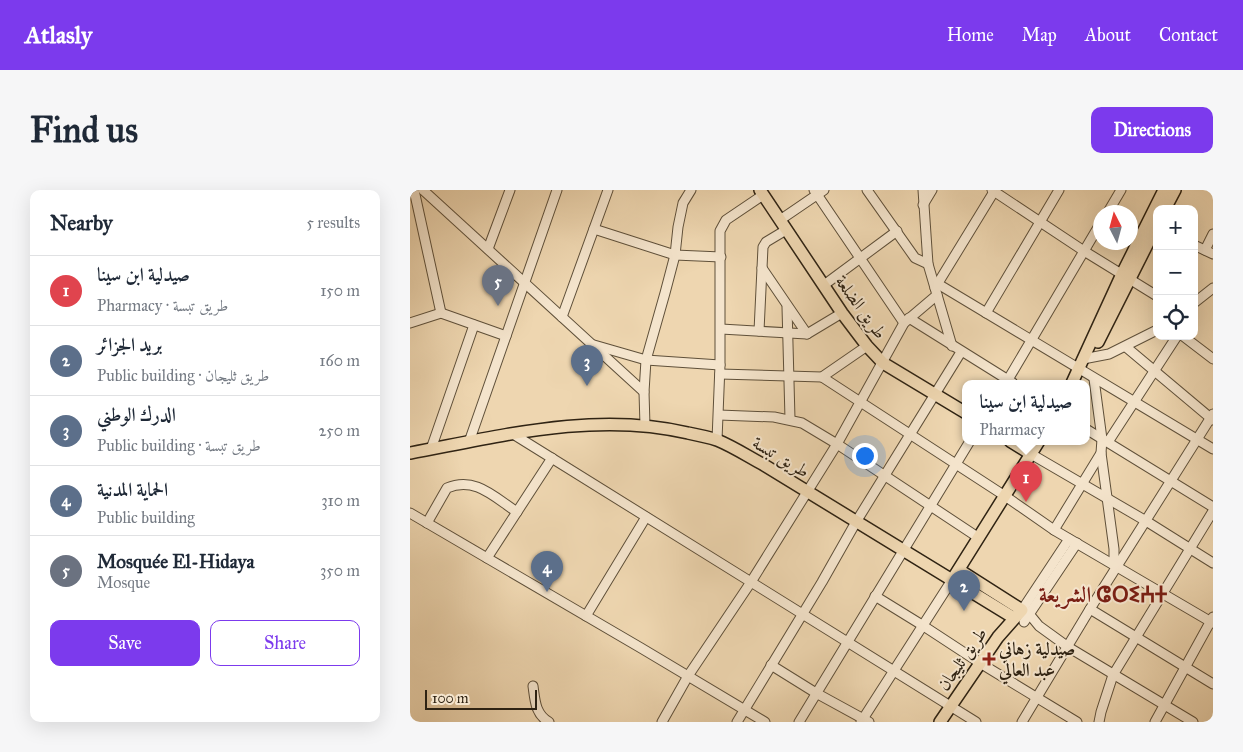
<!DOCTYPE html>
<meta charset="utf-8">
<style>
body{margin:0;font-family:"IM FELL Great Primer",Amiri,"Noto Sans Tifinagh",serif;background:#f6f6f7;color:#1f2937}
.controls{position:absolute;right:15px;top:15px;display:grid;overflow:hidden;border-radius:10px;box-shadow:0 5px 20px #0002}
.controls button{width:45px;height:45px;display:grid;place-items:center;padding:0;border:0;border-bottom:1px solid #e0e1e3;background:#fff;color:#1f2937;font:25px sans-serif}
.compass{position:absolute;left:683px;top:15px;width:45px;height:45px;border-radius:50%;background:#fff;box-shadow:0 5px 20px #0002;rotate:354deg}
.scale{position:absolute;left:15px;bottom:12px;width:112px;box-sizing:border-box;padding-left:5px;border:2px solid #2f2313;border-top:0;font-size:14px;line-height:18px;white-space:nowrap;color:#2f2313;-webkit-text-stroke:4px #f4e4cc;paint-order:stroke}
.you{position:absolute;left:454px;top:265px;width:18px;height:18px;margin:-12px;border:4px solid #fff;border-radius:50%;background:#1a73e8;box-shadow:0 0 0 8px #1a73e833}
.badge{display:grid;place-items:center;width:32px;height:32px;border-radius:50%;background:#7c3aed;color:#fff;font-size:16px;font-weight:700}
.pin{position:absolute;translate:-50% -41px;filter:drop-shadow(0 1px 2px #0008)}
.pin::after{content:'';position:absolute;top:26px;width:18px;height:15px;background:inherit;clip-path:polygon(0 0,100% 0,50% 100%)}
.popup{position:absolute;left:552px;top:190px;width:128px;height:65px;box-sizing:border-box;display:grid;place-content:center;border-radius:10px;background:#fff;filter:drop-shadow(0 1px 4px #0005);font-size:16px;white-space:nowrap;color:#747a83}
.popup b{font-size:19px;color:#1f2937}
.popup::after{content:'';position:absolute;left:50%;top:100%;margin-left:-10px;border:10px solid transparent;border-top-color:#fff}
.list{margin:0;padding:0;list-style:none}
h2{display:flex;justify-content:space-between;align-items:center;height:65px;margin:0;padding:0 20px;font-size:21px}
h2 small{font-size:16px;font-weight:400;color:#747a83}
.list li{display:grid;grid-template-columns:32px 1fr auto;gap:15px;align-items:center;box-sizing:border-box;height:70px;padding:0 20px;border-top:1px solid #e0e1e3}
.list b{display:block;font-size:19px;white-space:nowrap}
.list p{margin:0;font-size:16px;white-space:nowrap;color:#747a83}
.list em{font-size:16px;font-style:normal;color:#747a83}
.actions{display:flex;gap:10px;padding:15px 20px}
.actions a{flex:1;padding:11px 0;border:1px solid #7c3aed;border-radius:10px;text-align:center;font-size:18px;color:#7c3aed}
.actions .main{background:#7c3aed;color:#fff}
.icon{flex:none;width:28px;height:28px;fill:none;stroke:currentColor;stroke-width:2;stroke-linecap:round;stroke-linejoin:round}
.map{position:relative;flex:none;width:803px;height:532px;overflow:hidden;border-radius:10px}
header{display:flex;align-items:center;gap:30px;box-sizing:border-box;height:70px;padding:0 25px;background:#7c3aed;color:#fff}
header strong{font-size:24px}
nav{display:flex;gap:28px;margin-inline-start:auto;font-size:18px}
.intro{display:flex;align-items:center;justify-content:space-between;box-sizing:border-box;height:120px;padding:0 30px}
h1{margin:0;font-size:35px}
.button{padding:12px 22px;border-radius:10px;background:#7c3aed;color:#fff;font-size:18px;font-weight:700}
main{display:flex;gap:30px;padding:0 30px}
aside{flex:1;background:#fff;border-radius:10px;box-shadow:0 5px 20px #0002}
.map>svg:first-child{display:block}
</style>
<header>
<strong>Atlasly</strong>
<nav><a>Home</a><a>Map</a><a>About</a><a>Contact</a></nav>
</header>
<div class="intro"><h1>Find us</h1><a class="button">Directions</a></div>
<main>
<aside>
<h2>Nearby<small>5 results</small></h2>
<ul class="list">
<li><span class="badge" style="background:#e0444e">1</span><div><b>صيدلية ابن سينا</b><p>Pharmacy · طريق تبسة</p></div><em>150 m</em></li>
<li><span class="badge" style="background:#5c6f8a">2</span><div><b>بريد الجزائر</b><p>Public building · طريق ثليجان</p></div><em>160 m</em></li>
<li><span class="badge" style="background:#5c6f8a">3</span><div><b>الدرك الوطني</b><p>Public building · طريق تبسة</p></div><em>250 m</em></li>
<li><span class="badge" style="background:#5c6f8a">4</span><div><b>الحماية المدنية</b><p>Public building</p></div><em>310 m</em></li>
<li><span class="badge" style="background:#6b7280">5</span><div><b>Mosquée El-Hidaya</b><p>Mosque</p></div><em>350 m</em></li>
</ul>
<div class="actions"><a class="main">Save</a><a>Share</a></div>
</aside>
<div class="map">
<svg width="803" height="532" viewBox="0 0 803 532">
<rect width="100%" height="100%" fill="#eed6b0"/>
<filter id="stains"><feTurbulence type="fractalNoise" baseFrequency=".004" numOctaves="4"/><feColorMatrix values="0 0 0 0 .2 0 0 0 0 .09 0 0 0 0 .02 0 0 0 .5 -.17"/></filter>
<radialGradient id="worn" r=".72"><stop offset=".6" stop-color="#630" stop-opacity="0"/><stop offset="1" stop-color="#630" stop-opacity=".3"/></radialGradient>
<g fill="none" stroke-linecap="round" stroke-linejoin="round">
<g stroke="#5f503a" stroke-width="11">
<g id="minor">
<path d="M4,0L31,123"/>
<path d="M13,0L234,202"/>
<path d="M404,0L494,133"/>
<path d="M457,0L505,68L518,74"/>
<path d="M513,0L518,74L542,156"/>
<path d="M582,0L674,61L747,106"/>
<path d="M513,15L522,0"/>
<path d="M698,22L711,0"/>
<path d="M370,30L414,0"/>
<path d="M184,39L265,65L311,67"/>
<path d="M784,55L803,64"/>
<path d="M78,59L100,0"/>
<path d="M795,60L803,44"/>
<path d="M352,78L397,144"/>
<path d="M528,94L803,259"/>
<path d="M414,95L487,41"/>
<path d="M525,98L585,0"/>
<path d="M784,113L803,98"/>
<path d="M377,117L380,229"/>
<path d="M576,123L649,0"/>
<path d="M152,127L198,0"/>
<path d="M499,128L603,193"/>
<path d="M0,133L31,123L96,146"/>
<path d="M311,139L397,144L432,123"/>
<path d="M349,141L353,57L356,52L376,40"/>
<path d="M773,146L803,169"/>
<path d="M184,155L236,170L310,175"/>
<path d="M716,157L803,230"/>
<path d="M673,169L699,164L747,140"/>
<path d="M310,184L412,187L457,156"/>
<path d="M412,187L595,306L644,340L803,433"/>
<path d="M596,193L690,34"/>
<path d="M309,225L364,227L392,233L427,254L569,348"/>
<path d="M235,236L234,202L236,170L255,103L265,65L268,37L273,13L281,0"/>
<path d="M676,239L803,317"/>
<path d="M103,244L566,532"/>
<path d="M307,250L310,175V41L316,30L353,5"/>
<path d="M59,252L147,0"/>
<path d="M698,252L767,146"/>
<path d="M21,259L64,135"/>
<path d="M691,263L704,359V375"/>
<path d="M621,264L736,331L803,373"/>
<path d="M0,323L231,458L355,532"/>
<path d="M17,333L37,298C65,286 84,307 107,322"/>
<path d="M644,340L691,263L692,249L684,189"/>
<path d="M659,349L612,420L620,425L629,436L658,457L783,532"/>
<path d="M77,368L142,268"/>
<path d="M465,406L512,435L570,473L667,532"/>
<path d="M680,419L803,494"/>
<path d="M176,426L236,327"/>
<path d="M614,432L667,353"/>
<path d="M361,475L406,503L459,532"/>
<path d="M123,496C125,510 125,524 139,532"/>
<path d="M252,532L278,486L341,392L427,254L494,133L527,105"/>
<path d="M327,532L412,392L446,332L551,162"/>
<path d="M389,532L560,251"/>
<path d="M451,532L542,390"/>
<path d="M612,532L680,419L803,224"/>
<path d="M689,532L691,522L703,485L803,321"/>
<path d="M745,532L803,427"/>
</g>
</g>
<g stroke="#2f2313" stroke-width="14">
<g id="major">
<path d="M350,0L432,123L457,156L473,173L556,223"/>
<path d="M755,19L765,0"/>
<path d="M688,152L747,35"/>
<path d="M662,193L712,84L754,0"/>
<path d="M600,251L621,264"/>
<path d="M0,263C91,246 186,221 278,243C288,245 298,247 307,250C324,257 339,267 354,275L542,390L629,251"/>
<path d="M542,390L604,428"/>
<path d="M530,532L588,447L612,420L549,380"/>
</g>
</g>
<use href="#minor" stroke="#f4e4cc" stroke-width="9"/>
<use href="#major" stroke="#eed6b0" stroke-width="11"/>
</g>
<path fill="#8f2418" stroke="#f4e4cc" stroke-width="2" d="M576.5 461.5h5v5h5v5h-5v5h-5v-5h-5v-5h5z"/>
<g text-anchor="middle" dominant-baseline="central" stroke-width="4" stroke-linejoin="round" paint-order="stroke">
<g font-size="18" fill="#2f2313" stroke="#f4e4cc">
<text transform="translate(451 117) rotate(54)">طريق الضلعة</text>
<text transform="translate(371 267) rotate(31)">طريق تبسة</text>
<text transform="translate(552 469) rotate(-55)">طريق ثليجان</text>
</g>
<g font-size="18" font-weight="bold" fill="#2f2313" stroke="#f4e4cc" text-anchor="start">
<text x="589" y="459">صيدلية زهاني<tspan x="589" dy="21">عبد العالي</tspan></text>
</g>
<g font-size="22" font-weight="bold" fill="#7a1f14" stroke="#f4e4cc">
<text x="693" y="404">الشريعة ⵛⵔⵉⵄⵜ</text>
</g>
</g>
<rect width="100%" height="100%" filter="url(#stains)"/>
<rect width="100%" height="100%" fill="url(#worn)"/>
</svg>
<div class="controls">
<button>+</button>
<button>−</button>
<button><svg class="icon" aria-label="locate" viewBox="0 0 24 24"><circle cx="12" cy="12" r="6"/><path d="M12 2v4M12 18v4M2 12h4M18 12h4"/></svg></button>
</div>
<svg class="compass" viewBox="-18 -18 36 36"><path d="M0-13l5 13h-10z" fill="#e53935"/><path d="M0 13l5-13h-10z" fill="#747a83"/></svg>
<div class="scale">100 m</div>
<div class="you"></div>
<div class="pin badge" style="left:616px;top:312px;background:#e0444e">1</div>
<div class="popup"><b>صيدلية ابن سينا</b>Pharmacy</div>
<div class="pin badge" style="left:554px;top:421px;background:#5c6f8a">2</div>
<div class="pin badge" style="left:177px;top:196px;background:#5c6f8a">3</div>
<div class="pin badge" style="left:137px;top:402px;background:#5c6f8a">4</div>
<div class="pin badge" style="left:88px;top:116px;background:#6b7280">5</div>
</div>
</main>
